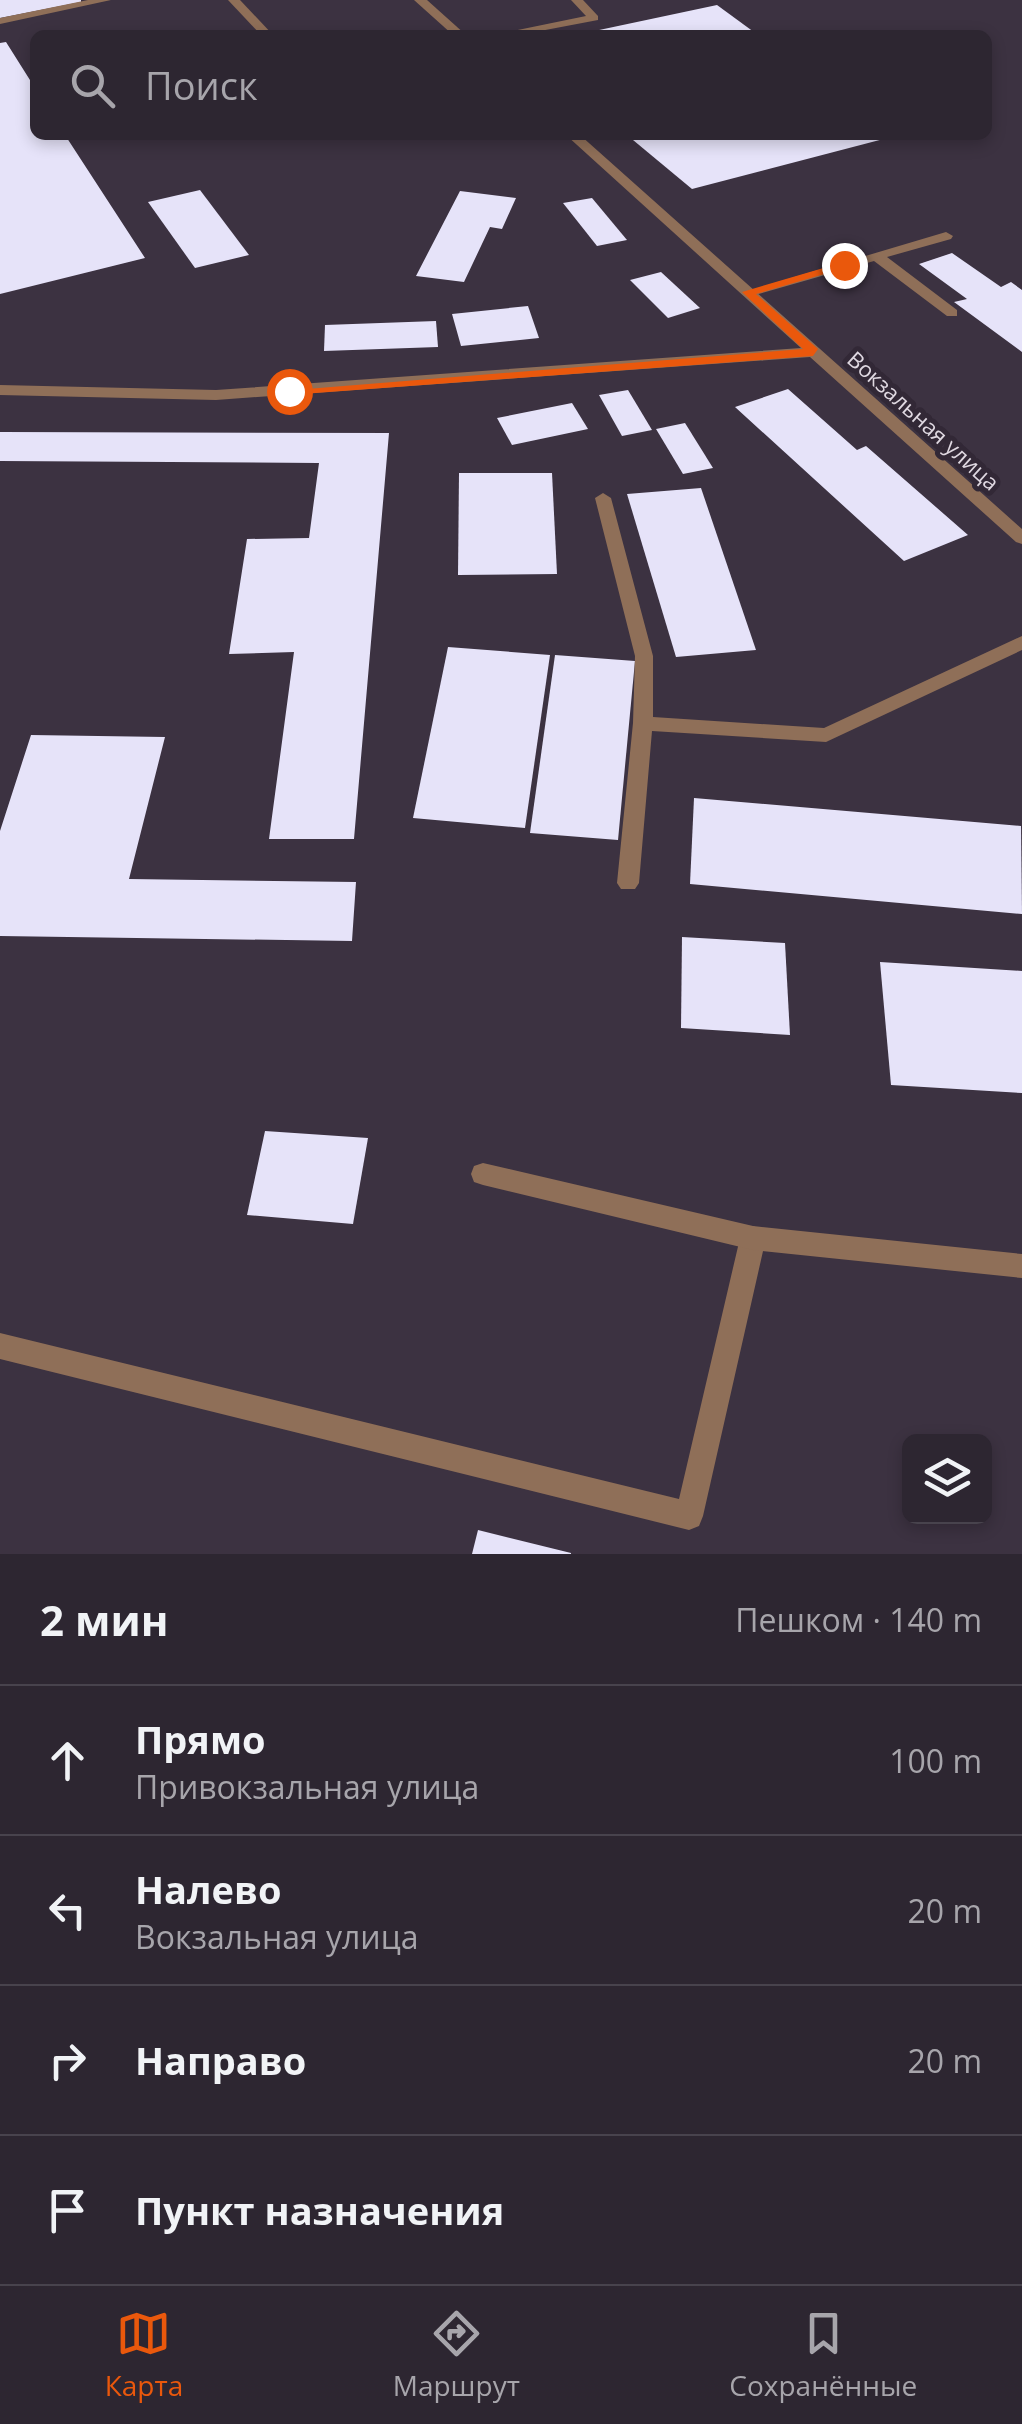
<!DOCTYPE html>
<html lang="ru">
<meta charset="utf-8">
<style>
body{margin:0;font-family:"Open Sans",sans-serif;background:#352e39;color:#f1f3f6}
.controls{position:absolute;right:30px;bottom:30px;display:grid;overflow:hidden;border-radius:15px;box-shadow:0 5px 15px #0003}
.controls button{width:90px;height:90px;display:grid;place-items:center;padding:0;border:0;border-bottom:2px solid #48434d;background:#2d2631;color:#f1f3f6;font:50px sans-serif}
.stop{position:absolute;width:30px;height:30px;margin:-22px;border:8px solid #ea580c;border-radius:50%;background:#fff}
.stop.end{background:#ea580c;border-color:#fff;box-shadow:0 2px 10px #0008}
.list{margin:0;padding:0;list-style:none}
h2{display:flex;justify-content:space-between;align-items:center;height:130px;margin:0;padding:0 40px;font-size:42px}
h2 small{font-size:32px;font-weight:400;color:#a7a5ab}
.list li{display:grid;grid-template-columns:65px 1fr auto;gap:30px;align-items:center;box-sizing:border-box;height:150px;padding:0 40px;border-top:2px solid #48434d}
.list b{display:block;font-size:38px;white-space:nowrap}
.list p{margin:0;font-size:32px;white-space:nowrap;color:#a7a5ab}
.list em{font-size:32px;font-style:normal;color:#a7a5ab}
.icon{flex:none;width:55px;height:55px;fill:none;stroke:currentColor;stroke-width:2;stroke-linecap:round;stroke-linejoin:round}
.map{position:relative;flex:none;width:1022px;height:1554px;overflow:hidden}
.search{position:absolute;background:#2d2631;box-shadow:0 5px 15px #0003;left:30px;right:30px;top:30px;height:110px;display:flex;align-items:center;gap:25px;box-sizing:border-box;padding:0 35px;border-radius:15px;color:#a7a5ab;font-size:38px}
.sheet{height:730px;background:#2d2631}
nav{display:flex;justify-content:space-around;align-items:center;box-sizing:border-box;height:140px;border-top:2px solid #48434d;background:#2d2631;font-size:28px;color:#a7a5ab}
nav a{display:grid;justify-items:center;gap:5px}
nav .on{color:#ea580c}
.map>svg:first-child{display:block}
</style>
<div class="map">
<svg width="1022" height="1554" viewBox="0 0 1022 1554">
<rect width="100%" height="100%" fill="#3c3241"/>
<g fill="#e6e3f9">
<path d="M0,0H81V2L0,18Z"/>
<path d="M717,5L758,35H585V33Z"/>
<path d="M6,42L35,88V135H65L145,258L0,294V43Z"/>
<path d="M627,135H895V136L692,189Z"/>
<path d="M200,190L249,255L195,268L148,202Z"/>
<path d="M460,191L516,198L502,229L490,227L464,282L416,276Z"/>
<path d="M592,198L627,240L597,246L563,203Z"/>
<path d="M952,253L1001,287L1011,282L1022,290V352L954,302L967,299L919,264Z"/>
<path d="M661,272L700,308L668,318L630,280Z"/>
<path d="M528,306L539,338L461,346L452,314Z"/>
<path d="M436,321L438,347L324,351L325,325Z"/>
<path d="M788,389L857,450L866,446L968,535L904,561L735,407Z"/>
<path d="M628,390L652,430L622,436L599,395Z"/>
<path d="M572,403L588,429L512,445L497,418Z"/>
<path d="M685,423L713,468L683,474L656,429Z"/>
<path d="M0,432L389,433L354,839H269L294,652L229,654L247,539L309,538L319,463L0,461Z"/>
<path d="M459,473H552L557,574L458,575Z"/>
<path d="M701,488L756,650L676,657L627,494Z"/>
<path d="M448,647L550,655L525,828L413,818Z"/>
<path d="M555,655L635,661L618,840L530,833Z"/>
<path d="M31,735L165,737L129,879L356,882L352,941L0,936V831Z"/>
<path d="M694,798L1021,826L1022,914L690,884Z"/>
<path d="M682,937L785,943L790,1035L681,1028Z"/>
<path d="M880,962L1022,971V1093L891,1085Z"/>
<path d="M265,1131L368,1138L353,1224L247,1215Z"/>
<path d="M478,1530L571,1553V1554H472Z"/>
</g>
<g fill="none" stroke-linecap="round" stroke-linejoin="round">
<g fill="#8f6f58" fill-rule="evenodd">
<path d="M88,0H111L0,24V18Z"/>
<path d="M228,0H240L273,35H261Z"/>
<path d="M571,0H583L598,16V20L519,35H494L586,16Z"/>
<path d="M946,232L953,236L951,239L887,257L957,310V316H947L874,261L748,297L741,293Z"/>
<path d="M603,493L611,498L653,656V717L824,728L1022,636V650L826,742L652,731L639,883L635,889H621L617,883L633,723L635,656L595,498Z"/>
<path d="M753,1226L762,1230L766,1238L703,1516L699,1526L689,1530L0,1359V1333L679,1499L740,1238L744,1230Z"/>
</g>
<g fill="#8f6f58" fill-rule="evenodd">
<path d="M414,0H427L466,35H453Z"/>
<path d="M566,135H580L1022,529V544L1016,542L810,357L216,400L0,395V385L216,390L801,348Z"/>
<path d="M483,1163L753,1226L1022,1254V1278L753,1250L483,1185L474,1182L471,1174L474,1166Z"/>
</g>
</g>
<path fill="#ea580c" d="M844,262L848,267L756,294L818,349L813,356L289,395L282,391L803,349L742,292Z"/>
<g text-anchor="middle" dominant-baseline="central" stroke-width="10" stroke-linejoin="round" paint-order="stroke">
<g font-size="22" fill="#dfd8e1" stroke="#322836">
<text transform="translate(924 420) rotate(42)">Вокзальная улица</text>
</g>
</g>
</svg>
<div class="controls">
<button><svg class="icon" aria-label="layers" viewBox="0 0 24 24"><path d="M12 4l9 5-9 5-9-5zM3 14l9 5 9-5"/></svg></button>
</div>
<div class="stop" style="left:289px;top:391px"></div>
<div class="stop end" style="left:844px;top:265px"></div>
<div class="search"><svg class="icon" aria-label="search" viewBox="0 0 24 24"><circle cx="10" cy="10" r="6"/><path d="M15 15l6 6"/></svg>Поиск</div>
</div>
<section class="sheet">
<h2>2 мин<small>Пешком · 140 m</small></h2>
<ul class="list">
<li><svg class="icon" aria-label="ahead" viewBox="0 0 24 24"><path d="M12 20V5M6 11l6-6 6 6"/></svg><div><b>Прямо</b><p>Привокзальная улица</p></div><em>100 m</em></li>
<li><svg class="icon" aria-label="left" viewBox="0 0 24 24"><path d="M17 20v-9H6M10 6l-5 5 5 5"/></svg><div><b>Налево</b><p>Вокзальная улица</p></div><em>20 m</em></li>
<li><svg class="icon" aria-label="right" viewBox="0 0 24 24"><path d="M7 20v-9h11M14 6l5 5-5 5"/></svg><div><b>Направо</b></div><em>20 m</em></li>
<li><svg class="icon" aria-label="arrive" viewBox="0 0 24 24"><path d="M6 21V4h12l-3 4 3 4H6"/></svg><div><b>Пункт назначения</b></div></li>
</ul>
</section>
<nav>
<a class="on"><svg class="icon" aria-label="map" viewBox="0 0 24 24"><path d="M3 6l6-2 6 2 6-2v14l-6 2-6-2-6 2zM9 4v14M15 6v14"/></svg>Карта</a>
<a><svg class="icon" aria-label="directions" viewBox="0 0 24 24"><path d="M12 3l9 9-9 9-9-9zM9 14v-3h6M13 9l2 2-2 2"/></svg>Маршрут</a>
<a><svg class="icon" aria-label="saved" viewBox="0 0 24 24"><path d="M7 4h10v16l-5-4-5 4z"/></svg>Сохранённые</a>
</nav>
